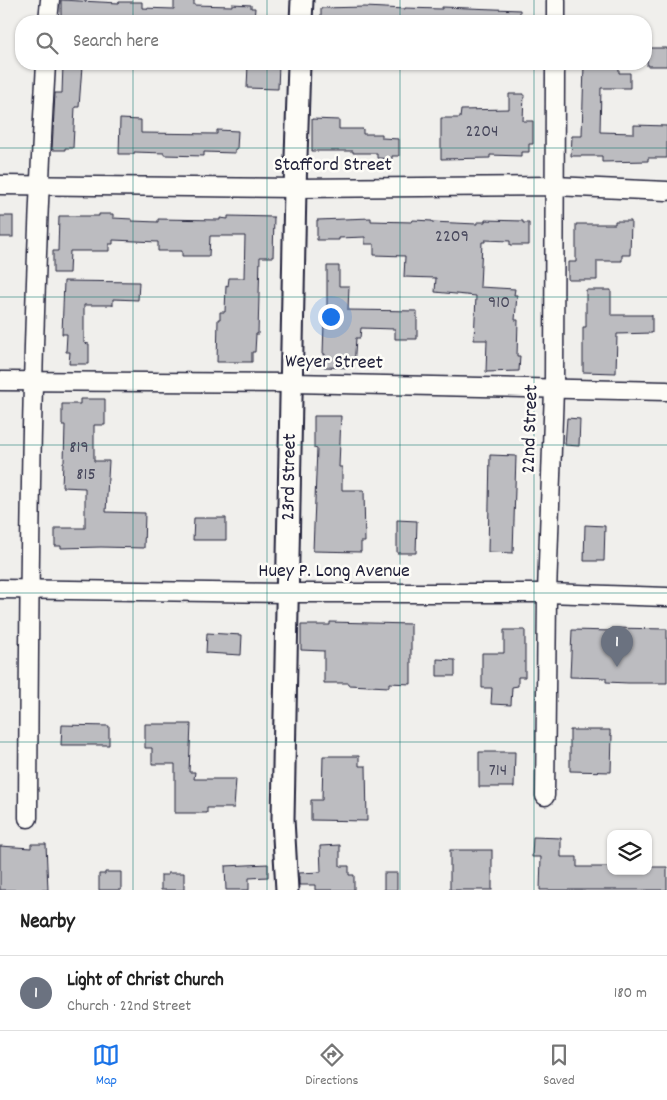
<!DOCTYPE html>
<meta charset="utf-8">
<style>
body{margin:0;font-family:Dekko,sans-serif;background:#f2f2f2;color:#222}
.controls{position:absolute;right:15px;bottom:15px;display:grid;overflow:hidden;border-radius:10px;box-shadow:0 1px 4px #0004}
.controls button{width:45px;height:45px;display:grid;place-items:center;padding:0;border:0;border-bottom:1px solid #e0e0e0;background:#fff;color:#222;font:25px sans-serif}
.you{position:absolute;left:330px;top:316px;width:18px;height:18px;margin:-12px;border:4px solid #fff;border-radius:50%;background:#1a73e8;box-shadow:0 0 0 8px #1a73e833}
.badge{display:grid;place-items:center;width:32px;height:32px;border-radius:50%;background:#1a73e8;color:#fff;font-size:16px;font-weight:700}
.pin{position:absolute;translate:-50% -41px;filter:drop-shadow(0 1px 2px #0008)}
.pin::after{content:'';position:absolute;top:26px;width:18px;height:15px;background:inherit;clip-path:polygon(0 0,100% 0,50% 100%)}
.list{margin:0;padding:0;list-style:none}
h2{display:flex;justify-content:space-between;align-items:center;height:65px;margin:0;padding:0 20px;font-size:21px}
h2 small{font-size:16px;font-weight:400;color:#767676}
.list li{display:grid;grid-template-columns:32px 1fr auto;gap:15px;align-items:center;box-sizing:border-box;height:75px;padding:0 20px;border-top:1px solid #e0e0e0}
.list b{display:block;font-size:19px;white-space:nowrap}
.list p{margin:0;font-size:16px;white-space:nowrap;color:#767676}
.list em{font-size:16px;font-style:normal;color:#767676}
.icon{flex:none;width:28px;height:28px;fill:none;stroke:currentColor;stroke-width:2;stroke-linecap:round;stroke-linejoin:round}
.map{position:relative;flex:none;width:667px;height:890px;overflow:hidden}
.search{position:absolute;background:#fff;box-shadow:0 1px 4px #0004;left:15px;right:15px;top:15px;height:55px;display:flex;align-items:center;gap:12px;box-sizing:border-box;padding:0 18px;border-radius:20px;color:#767676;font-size:19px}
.sheet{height:140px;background:#fff}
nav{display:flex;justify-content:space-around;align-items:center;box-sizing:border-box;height:70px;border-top:1px solid #e0e0e0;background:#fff;font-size:14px;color:#767676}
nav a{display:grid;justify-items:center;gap:2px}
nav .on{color:#1a73e8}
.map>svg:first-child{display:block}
</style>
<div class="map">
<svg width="667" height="890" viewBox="0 0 667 890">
<rect width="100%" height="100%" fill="#f0efec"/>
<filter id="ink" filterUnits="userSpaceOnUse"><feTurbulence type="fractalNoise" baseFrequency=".02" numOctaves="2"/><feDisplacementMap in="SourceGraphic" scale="10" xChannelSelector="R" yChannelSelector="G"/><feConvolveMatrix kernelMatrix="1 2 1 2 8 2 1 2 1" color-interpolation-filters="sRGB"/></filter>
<g filter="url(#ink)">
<g fill="#bcbcc0" stroke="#22223b">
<path d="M61,0L119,3V2H142V8L174,9V0H194V5L232,6V4L251,5V8H255L254,21H61Z"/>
<path d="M365,7L405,9V8L442,9V7L520,10V21H321V8Z"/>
<path d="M648,48H667V66H647Z"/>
<path d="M63,64L82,66L79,107H75L73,148H65V150H52L55,93H62Z"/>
<path d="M248,64H279L278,89L247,88Z"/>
<path d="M584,64H619V73H630V88H601L600,132L634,133V125L667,126V158H648V161L602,162V156H571L572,136H582Z"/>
<path d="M509,94H524L523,121H533V144H529V152H521V156L490,155V158L441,159V118H460L461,110L509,109Z"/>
<path d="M120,119L141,120V133L217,134V130L238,131L237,149H235V153L204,152V156L164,155V153L134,152V154H119Z"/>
<path d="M312,119L339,120V129H363V134H382V138L399,139V156H392V159L377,158V153H353V151H312Z"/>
<path d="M99,214H113V218L132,219V221L158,222V219L220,220V218L228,219V216L274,217L273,257H260L258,334H256L255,352H252V362H217L218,319H220V312H225L226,285L228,286L229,278H244L245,236H210L209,256H182V251H158V242L113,240V244H109V251H70L69,273H53V251H58L59,216H99Z"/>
<rect x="0" y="216" width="13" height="21"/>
<path d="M371,218V221L412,222L413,220L432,221V222L477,224V222H485V220L523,221V223H529V245H510V241L485,240V242H482L480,287L515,289L514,295H517L515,320H518L517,356H520L519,371L486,372L487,340H474L476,296L435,292L436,278L404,277L405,256L374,255V244H365V237L339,238V240H317V220Z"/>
<path d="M615,221H631L630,255H622V261H597V280H568V262H576V224H615Z"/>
<path d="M327,266H339V286H349L348,310L417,311V339H395V329L361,328L360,338H356L354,368L324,367L325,354H323L324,323H327Z"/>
<path d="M64,281L139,282L138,300L113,299V305H84V343L89,344V364H69L70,352H66L67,334H62Z"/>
<path d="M586,290H611V315H652V333L617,334L616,373L583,372V327H586Z"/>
<path d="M80,399H105V425H94V461H109L106,512L145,513L144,548L101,547L61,548V546H55V528H85V488L62,487L63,462H64L65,425H62V404H80Z"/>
<path d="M314,416H341L339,467H342V490H364L365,542H361V552L313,551L317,449L314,448Z"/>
<path d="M567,418L580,419L579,446L565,445Z"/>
<path d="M490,455L516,456L513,553L488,552Z"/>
<path d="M194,518H226V540H193Z"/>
<path d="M397,520L417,521L416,553H397Z"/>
<path d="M585,525L605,526L604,561H584Z"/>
<path d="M330,622L411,624V684L389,683V687L349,685V683H324V651L301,650V625H330Z"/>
<path d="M612,628L667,629V683H628L606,682V678L570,677L572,630L612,631Z"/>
<path d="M504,630H525V677H518V686L512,687L511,705L491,704L492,688H482V653H504Z"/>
<path d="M207,633L242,635L241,655L206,653Z"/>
<path d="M437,659L455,660V676H437Z"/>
<path d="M145,724H191L189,772H195L194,779H236L234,808H207V813H175V764H152V748H145Z"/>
<path d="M62,725L109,726V745H61Z"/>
<path d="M570,730H610V735H612L611,772L570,771Z"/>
<path d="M479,752H515L514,787H479Z"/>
<path d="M323,756H359V766H366L367,821L311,820V800H322Z"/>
<path d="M533,837L561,838V857H577V867H610V871H648V867H667V890H540L541,857H532Z"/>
<path d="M31,844H46L48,890H0V846L31,848Z"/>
<path d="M340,845V866H349V875H354V890H315V885H299V873L321,872L320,846Z"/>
<rect x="450" y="850" width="42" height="40"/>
<path d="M268,864V877L249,878V890H226L225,866Z"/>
<path d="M105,872H121V890H99V874H105Z"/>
<path d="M168,873H184V890H161V875H168Z"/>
<rect x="384" y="873" width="13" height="17"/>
</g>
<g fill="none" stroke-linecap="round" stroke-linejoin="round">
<g stroke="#22223b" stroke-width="21">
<g id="minor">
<path d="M48,21L50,0"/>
<path d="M556,21V0"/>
<path d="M0,185L295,188L554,186L667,191"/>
<path d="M0,381L292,383L667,391"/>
<path d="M0,589L288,593H547L667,597"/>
<path d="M545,796L547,593L554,389L555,64"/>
<path d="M28,818C29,567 31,315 46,64"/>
</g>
</g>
<g stroke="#22223b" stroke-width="25">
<g id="tertiary">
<path d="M301,21L302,0"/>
<path d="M287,890L283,819L295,188L299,64"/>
</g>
</g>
<use href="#minor" stroke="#fdfcf7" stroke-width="18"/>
<use href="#tertiary" stroke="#fdfcf7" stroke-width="21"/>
</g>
</g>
<path fill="none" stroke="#0f766e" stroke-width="1" stroke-opacity="0.55" d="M133,0V21M267,0V21M400,0V21M534,0V21M133,64V890M267,64V890M400,64V890M534,64V890M0,148H667M0,297H667M0,445H667M0,593H667M0,742H667"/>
<g text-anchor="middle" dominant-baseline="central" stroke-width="5" stroke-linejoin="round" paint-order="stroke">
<g font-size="18" fill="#48485c">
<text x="482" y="132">2204</text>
<text x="452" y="237">2209</text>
<text x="499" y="303">910</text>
<text x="79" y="448">819</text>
<text x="86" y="475">815</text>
<text x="498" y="771">714</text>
</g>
<g font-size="20" fill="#22223b" stroke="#fdfcf7">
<text x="333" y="166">Stafford Street</text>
<text transform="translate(334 363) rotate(1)">Weyer Street</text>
<text transform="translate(531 429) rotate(-88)">22nd Street</text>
<text transform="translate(290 477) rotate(-89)">23rd Street</text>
<text x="334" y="572">Huey P. Long Avenue</text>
</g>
</g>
</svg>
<div class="controls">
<button><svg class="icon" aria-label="layers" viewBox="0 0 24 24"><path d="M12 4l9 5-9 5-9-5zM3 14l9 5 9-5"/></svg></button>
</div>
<div class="you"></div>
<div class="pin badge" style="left:617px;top:667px;background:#6b7280">1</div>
<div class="search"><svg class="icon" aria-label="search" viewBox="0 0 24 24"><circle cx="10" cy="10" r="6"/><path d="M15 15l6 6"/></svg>Search here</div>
</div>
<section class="sheet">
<h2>Nearby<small></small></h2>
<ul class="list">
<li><span class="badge" style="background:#6b7280">1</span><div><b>Light of Christ Church</b><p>Church · 22nd Street</p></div><em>180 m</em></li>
</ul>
</section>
<nav>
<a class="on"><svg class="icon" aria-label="map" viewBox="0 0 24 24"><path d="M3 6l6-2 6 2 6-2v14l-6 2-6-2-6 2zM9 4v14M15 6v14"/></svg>Map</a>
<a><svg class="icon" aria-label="directions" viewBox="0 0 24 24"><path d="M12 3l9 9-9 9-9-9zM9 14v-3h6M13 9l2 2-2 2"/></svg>Directions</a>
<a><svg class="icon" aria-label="saved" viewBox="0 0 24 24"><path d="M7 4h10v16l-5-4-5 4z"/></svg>Saved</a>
</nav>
